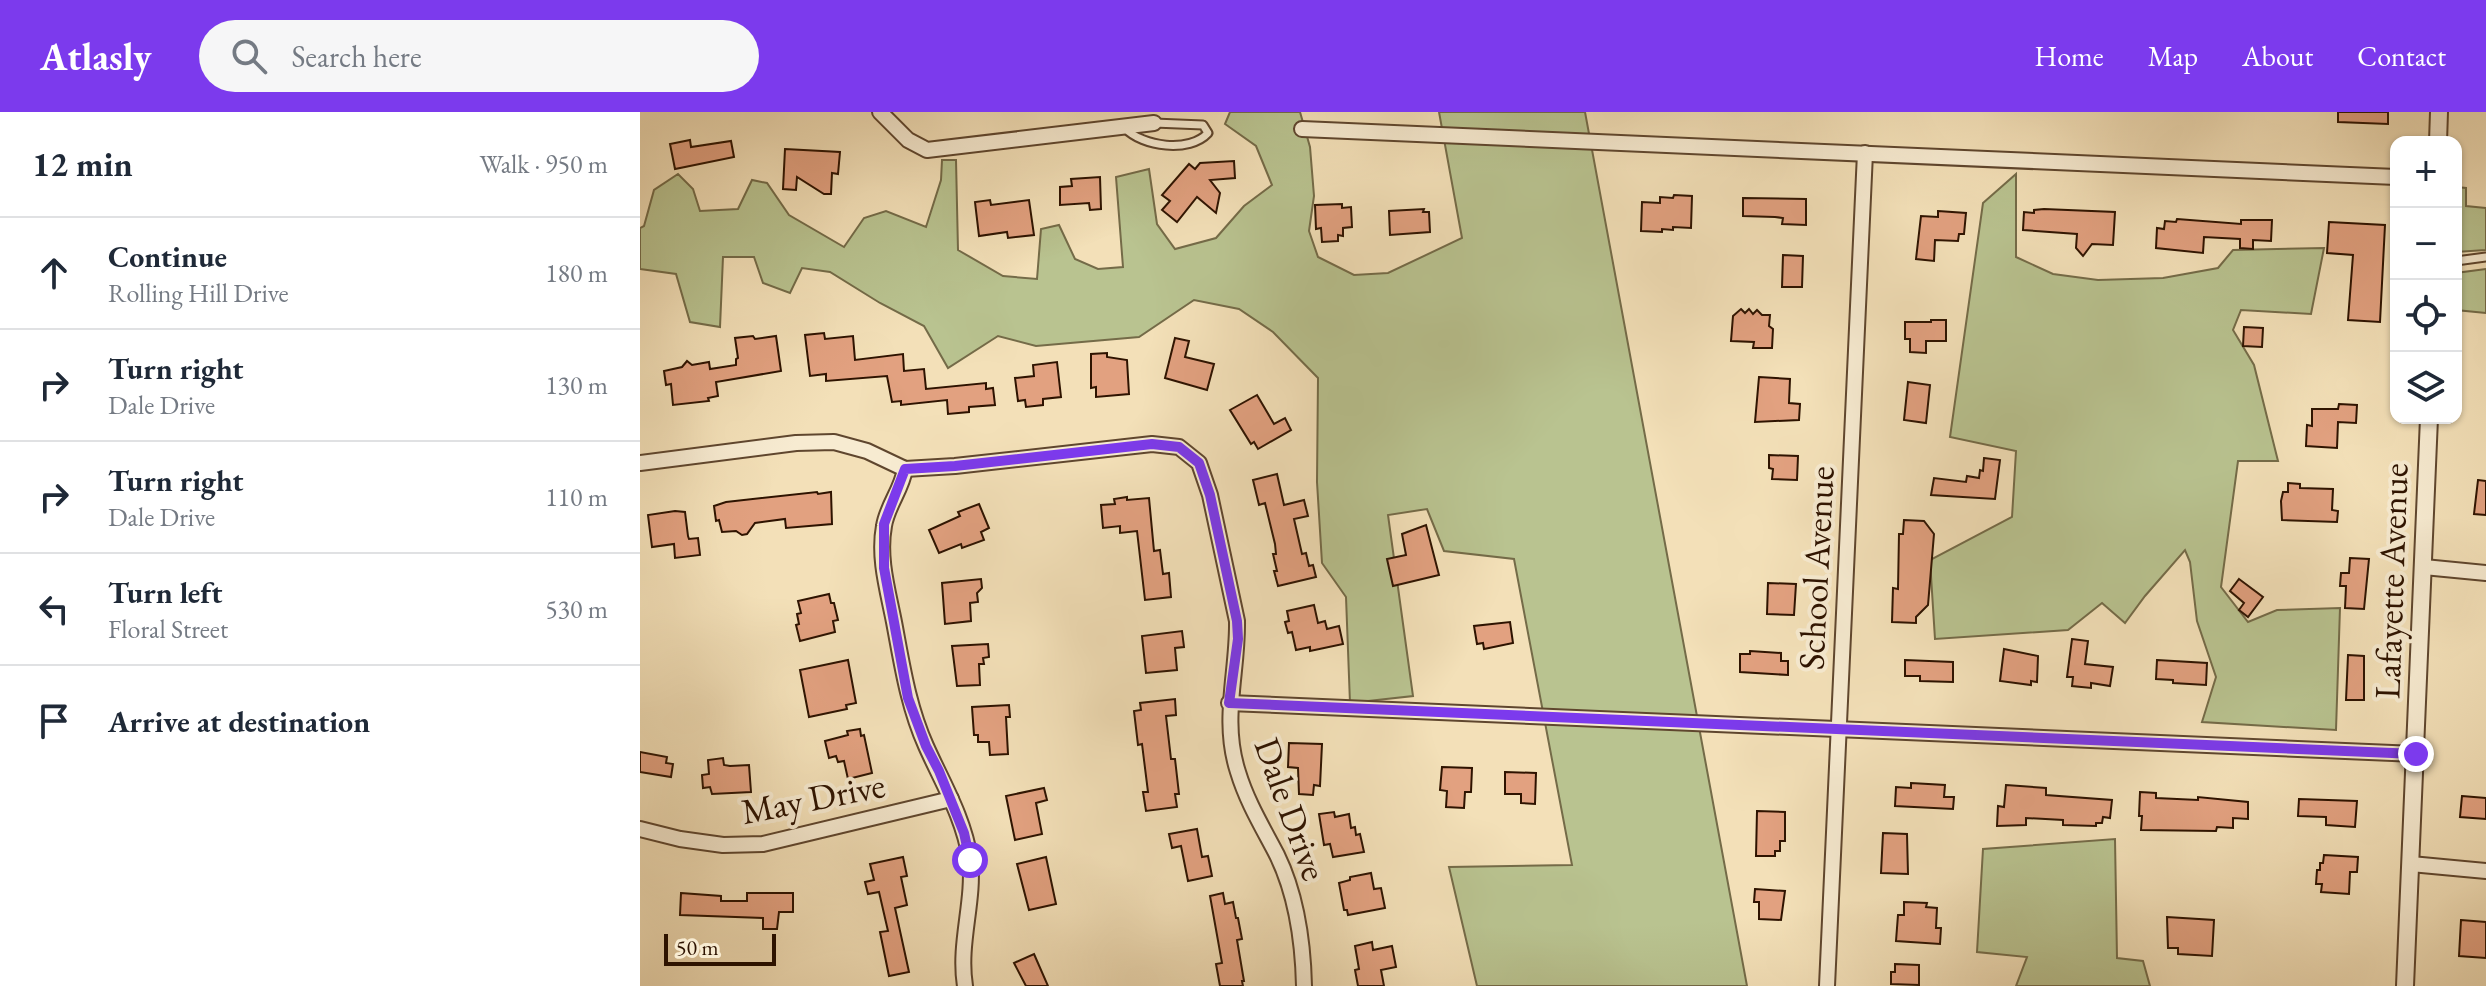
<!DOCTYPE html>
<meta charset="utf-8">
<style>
body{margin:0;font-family:"EB Garamond",serif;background:#f6f6f7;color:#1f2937}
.controls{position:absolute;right:24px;top:24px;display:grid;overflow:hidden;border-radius:16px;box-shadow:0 2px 6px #0004}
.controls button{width:72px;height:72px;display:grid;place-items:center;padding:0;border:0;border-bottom:2px solid #e0e1e3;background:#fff;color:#1f2937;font:40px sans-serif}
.scale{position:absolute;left:24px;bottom:20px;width:112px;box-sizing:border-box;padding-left:8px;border:4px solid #2e1300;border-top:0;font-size:22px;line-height:28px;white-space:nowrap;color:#2e1300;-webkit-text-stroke:6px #f7ebd1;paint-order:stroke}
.stop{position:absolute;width:24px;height:24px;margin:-18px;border:6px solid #7c3aed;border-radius:50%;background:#fff}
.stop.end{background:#7c3aed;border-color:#fff;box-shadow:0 2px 8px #0008}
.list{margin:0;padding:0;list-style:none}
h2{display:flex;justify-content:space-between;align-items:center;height:104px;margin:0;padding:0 32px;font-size:34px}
h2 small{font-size:26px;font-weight:400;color:#747a83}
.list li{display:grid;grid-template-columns:52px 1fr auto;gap:24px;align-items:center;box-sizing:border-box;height:112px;padding:0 32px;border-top:2px solid #e0e1e3}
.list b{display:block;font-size:30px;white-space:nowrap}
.list p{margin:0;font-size:26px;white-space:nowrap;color:#747a83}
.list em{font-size:26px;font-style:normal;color:#747a83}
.icon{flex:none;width:44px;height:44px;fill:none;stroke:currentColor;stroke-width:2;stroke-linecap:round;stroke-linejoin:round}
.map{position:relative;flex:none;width:1846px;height:874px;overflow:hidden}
header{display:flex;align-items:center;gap:48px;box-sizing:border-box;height:112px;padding:0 40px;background:#7c3aed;color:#fff}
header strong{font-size:38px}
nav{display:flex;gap:44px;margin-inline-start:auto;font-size:28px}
.search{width:560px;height:72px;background:#f6f6f7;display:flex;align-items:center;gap:20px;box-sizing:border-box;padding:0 28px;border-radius:44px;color:#747a83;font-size:30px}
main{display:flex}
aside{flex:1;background:#fff}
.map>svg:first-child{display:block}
</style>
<header>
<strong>Atlasly</strong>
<div class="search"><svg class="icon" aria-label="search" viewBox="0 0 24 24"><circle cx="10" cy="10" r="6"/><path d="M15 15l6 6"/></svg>Search here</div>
<nav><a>Home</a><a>Map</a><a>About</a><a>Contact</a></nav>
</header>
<main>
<aside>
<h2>12 min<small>Walk · 950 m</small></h2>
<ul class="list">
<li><svg class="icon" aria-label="ahead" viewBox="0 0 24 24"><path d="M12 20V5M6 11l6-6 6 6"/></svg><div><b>Continue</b><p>Rolling Hill Drive</p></div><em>180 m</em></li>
<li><svg class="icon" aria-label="right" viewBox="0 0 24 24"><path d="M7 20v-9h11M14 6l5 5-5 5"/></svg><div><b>Turn right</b><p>Dale Drive</p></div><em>130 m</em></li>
<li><svg class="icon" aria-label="right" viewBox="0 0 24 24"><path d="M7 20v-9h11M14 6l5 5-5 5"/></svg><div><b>Turn right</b><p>Dale Drive</p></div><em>110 m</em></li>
<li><svg class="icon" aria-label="left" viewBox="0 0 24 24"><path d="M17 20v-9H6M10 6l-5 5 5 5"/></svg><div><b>Turn left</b><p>Floral Street</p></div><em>530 m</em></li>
<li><svg class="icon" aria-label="arrive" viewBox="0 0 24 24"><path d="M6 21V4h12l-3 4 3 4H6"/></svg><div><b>Arrive at destination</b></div></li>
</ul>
</aside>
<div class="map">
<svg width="1846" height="874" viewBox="0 0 1846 874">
<rect width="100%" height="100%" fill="#f3e0b8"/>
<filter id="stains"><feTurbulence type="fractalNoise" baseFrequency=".0025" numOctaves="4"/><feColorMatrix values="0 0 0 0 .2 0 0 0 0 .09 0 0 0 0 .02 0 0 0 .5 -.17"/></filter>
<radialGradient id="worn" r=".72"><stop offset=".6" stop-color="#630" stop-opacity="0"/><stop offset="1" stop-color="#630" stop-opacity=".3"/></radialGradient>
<g fill="#b9c390" stroke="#746b48" stroke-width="2">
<path d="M590,0H660L670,35L674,84L669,119L678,145L714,163L748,161L822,126L799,0H945L1107,874H837L809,755L932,753L874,447L804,439L787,397L748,403L773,584L710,591L706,485L682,451L677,370L678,266L633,220L599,197L554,188L499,225L396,234L358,224L308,256L284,214L240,191L190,160L162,156L150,181L123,171L114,145H83L80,215L50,210L36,162L0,157V116L4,114L14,78L38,62L53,77L60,99L98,97L112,68L127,71L149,103L204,135L224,106L246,99L286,115L301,68L302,48H316L318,138L363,164L397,167L401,117L419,113L435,147L458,157L483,155L476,65L509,57L517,112L535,137L576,126L604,94L632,73L616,34L585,12Z"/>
<path d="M1376,62V145L1413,162L1458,168L1523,166L1578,156L1593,138L1684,136L1671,202L1601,198L1593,218L1614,253L1638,349H1598L1581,475L1608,510L1637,498L1700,496L1696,618L1562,610L1576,565L1557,509L1550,450L1545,438L1505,484L1485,511L1462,491L1428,518L1295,527L1290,448L1372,405L1376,339L1310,325L1343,91Z"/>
<path d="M1816,75L1826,76V94L1846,96V138L1816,140Z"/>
<path d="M1846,157V201L1816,198V161Z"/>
<path d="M1475,727L1477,846L1503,849L1510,874H1376L1387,845L1337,840L1343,737Z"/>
</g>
<g fill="#e2a180" stroke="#2e1300" stroke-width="2">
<path d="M1698,0H1748V12L1698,10Z"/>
<path d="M50,28L51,35L91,29L94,45L35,57L30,32Z"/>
<path d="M145,37L200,40L198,62L192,61L191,82H184L157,65L156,78L143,77Z"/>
<path d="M594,49L595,66L570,68L580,81L576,101L557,85L537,110L522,98L530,89L522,83L549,52L555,57L560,51Z"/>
<path d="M460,65L461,97L450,98L449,91L420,93V75L432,74L431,67Z"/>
<path d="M1034,83L1052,84L1051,116L1033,115V118L1022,117V120L1001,119L1002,90L1020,91V85L1033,86Z"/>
<path d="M1103,86L1166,87V113L1142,112L1143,106L1135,105L1103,104Z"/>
<path d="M350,88L351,93L389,88L394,123L368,126L367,120L339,124L335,90Z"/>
<path d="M702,92V96L711,95L712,115L703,116V124L698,123V129L682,130L681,116L676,117L675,93Z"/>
<path d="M784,97L783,100H789L790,120L750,123L749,99Z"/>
<path d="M1404,97L1475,100L1473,133L1452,132L1443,144L1436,136L1437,122L1383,118L1384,100L1394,101V98Z"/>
<path d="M1298,99L1326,101L1324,122H1319L1318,129L1295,128L1294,149L1276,147L1281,104L1298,105Z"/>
<path d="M1537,107L1601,112V108H1632L1631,129L1613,128V137L1600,136V127L1564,125L1563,141L1516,136L1517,116L1524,117L1525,109L1536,110Z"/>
<path d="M1689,110L1745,113L1740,210L1708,208L1713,143L1687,141Z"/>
<path d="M1143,143L1163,144L1162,175H1142Z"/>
<path d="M1101,197L1105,201L1109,197L1113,202L1117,198L1122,203H1130L1129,214L1133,217L1132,236H1113L1114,230L1091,229L1093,204Z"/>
<path d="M1291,208H1306V229H1286V241L1270,240V227H1265V210H1291Z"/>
<path d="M1604,215L1623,216L1622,235L1603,234Z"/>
<path d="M184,221L185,227L213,224L215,248L263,242L264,259L284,257L286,277L346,271V277L353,276L355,293L329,295V300L308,302L307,288L261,293V289L252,290L247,264L186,269V262L170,264L165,223Z"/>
<path d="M113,224L115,227L136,224L141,259L76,270L78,284L68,286L69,289L33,293L31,272L26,273L24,259L42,255L47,249L52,253L69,250L70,257L96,253V247L98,246L95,226Z"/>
<path d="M535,226L549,229L545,245L574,252L567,278L525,266Z"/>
<path d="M467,241V245L487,248L489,282L456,285V275L451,276V242Z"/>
<path d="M417,250L421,285L403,287V293L386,295L385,288L378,289L375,266L394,264L393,253Z"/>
<path d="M1119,265L1150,267L1149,291L1160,292L1159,308L1115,310Z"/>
<path d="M1268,270L1290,273L1286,311L1264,308Z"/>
<path d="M617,283L634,312L645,306L651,318L618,337L614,330L611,332L590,298Z"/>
<path d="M1699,292L1717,293L1716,311L1698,310L1697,336L1666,334L1667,313L1672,314V297H1698Z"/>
<path d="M1129,343L1158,344L1157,368L1132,367L1133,357L1129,356Z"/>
<path d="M1344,346L1360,348L1355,387L1291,383L1294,366L1326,370L1327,364L1339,366L1340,358L1343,359Z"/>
<path d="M637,362L644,393L664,388L668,404L654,407L662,442L666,441L669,454L673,453L676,465L638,474L634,459H637L633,442H636L635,432L625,391L619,393L613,368Z"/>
<path d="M1838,368L1846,369V403L1834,402Z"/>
<path d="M1648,371L1660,372V376L1693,377L1692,398L1698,399L1697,410L1642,408L1641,389L1643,380H1648Z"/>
<path d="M177,380L178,382L191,380L192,412L146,416L145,407L115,411L107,422L102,423L96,419L82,420L79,408L76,409L74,394L86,390Z"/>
<path d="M487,385V388L509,386L514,439L520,438L523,462L529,461L531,485L505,488L497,419L480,421V414L463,416L461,393L475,392L474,387Z"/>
<path d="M339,392L349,416L341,420L344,428L322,436L321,432L299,441L289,418L320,404L318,400Z"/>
<path d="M35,399L45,400L48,424L49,427L58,426L60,443L35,446L34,432L12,435L8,403Z"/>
<path d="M1264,408L1284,409L1294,422L1288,493L1276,505V511L1252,510L1253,476L1258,477L1259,422H1263Z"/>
<path d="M786,413L799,463L753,474L747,447L766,443L762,422Z"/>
<path d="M1710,446L1729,447L1724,497L1705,496L1706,474H1700L1701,461H1709Z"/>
<path d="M341,467L342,476L337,481L338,490L330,491L331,509L305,512L302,471Z"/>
<path d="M1599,467L1623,485L1608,505L1599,498L1604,491L1590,479Z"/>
<path d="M1128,471L1156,472L1154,503L1127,502Z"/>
<path d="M189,482L191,491H194L198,508L193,509L195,520L160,529L156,513L159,512L157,502L161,501L158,489Z"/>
<path d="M674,493L678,511L685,509L687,517L699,514L703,532L670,539V535L656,538L652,520L648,521L645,510L649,509L647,499Z"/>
<path d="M870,510L873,531L844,537L843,531L837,532L834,514Z"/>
<path d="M542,519L544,535L535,536L537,558L506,561L502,524Z"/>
<path d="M1432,527L1448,529L1445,552L1473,555L1470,574L1451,571V576L1432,574L1433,565H1427Z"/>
<path d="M348,532L349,545L343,546L344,552H339L340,573L317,574L312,534Z"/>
<path d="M1364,537L1398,544L1397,570L1391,569V573L1360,569Z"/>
<path d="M1110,539L1141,541V549H1148V563L1100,560V542H1110Z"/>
<path d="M1708,543L1724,544V588H1706Z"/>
<path d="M208,548L216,591L206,593L207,597L169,605L160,558Z"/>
<path d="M1265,548L1313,550V570L1280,569V564H1265Z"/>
<path d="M1517,548L1567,551L1566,573L1533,571V568L1516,567Z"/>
<path d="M535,587L536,603L526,604L531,647H535L539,682H535L537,695L506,699L503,680H508L502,632L498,633L494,599L501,598L500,591Z"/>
<path d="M369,593L370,605H366L368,642L350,643L349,630H338V623H334L332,595Z"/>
<path d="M220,617L221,624L224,623L232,661L208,667L204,649L198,650L196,644L189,646L185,629L208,623L207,619Z"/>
<path d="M649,631L682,632L680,674L674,673L673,683L659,682L658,656L648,655Z"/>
<path d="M0,640L27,645L26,651L33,652L31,665L0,660Z"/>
<path d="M83,646L84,653L90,654L109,653L111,680L72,682L70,675L63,676L62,663L69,662L68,648Z"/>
<path d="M802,655L832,656L831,680H825L824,696L806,695L807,679L800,678Z"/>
<path d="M865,660L896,661L895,692L881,691V682H865Z"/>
<path d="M1271,671L1305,673L1304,685H1314L1313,697L1255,694L1256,675L1271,676Z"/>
<path d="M1366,673L1406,676V683L1472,688L1470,706L1463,705L1462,711H1456V714L1423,713V708L1386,706V713L1357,714L1358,694L1364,695Z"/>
<path d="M404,676L407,688L396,691L402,722L375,728L366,684Z"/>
<path d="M1500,680L1516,681V686L1558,688V685L1608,690V707L1593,706V716L1577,715L1576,719L1501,718L1502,704H1499Z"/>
<path d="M1822,684L1846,686V707L1820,705Z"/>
<path d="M1659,687L1717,689L1715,715L1686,713V705L1658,704Z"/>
<path d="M1117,699L1145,700V729H1140V739H1135V744H1116Z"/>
<path d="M694,700L695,705L709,702L711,716L715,715L716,723L720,722L724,740L693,745L690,732L684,733L679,702Z"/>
<path d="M557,717L562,745L568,744L572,764L548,769L541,734L532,736L529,722Z"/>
<path d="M1243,721L1267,722L1268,762L1241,761Z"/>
<path d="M1684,743L1718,745L1717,760H1710L1709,782L1681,780L1682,772H1676L1677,758H1680V751H1683Z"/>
<path d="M263,745L267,764L261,765L267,793L255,796L269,860L249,864L240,820L248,819L239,780L228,782L225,770L234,768L230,752Z"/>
<path d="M406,745L416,792L389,798L377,752Z"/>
<path d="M731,761L734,777L741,776L745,796L708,803L707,798H704L699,771L710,768V765Z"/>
<path d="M1115,777L1145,779L1141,808L1119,807V790H1114Z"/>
<path d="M41,781L81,784V789H107V781H153V800H139L137,817H123V806L40,803Z"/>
<path d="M583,781L585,792L593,790L596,806H598L602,827L597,828L604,869H602L603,874H580L576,852L582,851L570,784Z"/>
<path d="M1264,790L1287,791L1286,795L1297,796L1296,816H1301L1300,832L1256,829L1258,803H1264Z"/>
<path d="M1527,805L1574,808L1572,844L1538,842V836H1528Z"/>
<path d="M1821,808L1846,810V846L1819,844Z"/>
<path d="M732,830L733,838L752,834L756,855L741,858L744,874H718L715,858L719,857L715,834Z"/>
<path d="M394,842L408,874H386L374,851Z"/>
<path d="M1255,852L1279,853V873L1251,872V860H1255Z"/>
</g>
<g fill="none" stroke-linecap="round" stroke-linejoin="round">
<g stroke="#5f462e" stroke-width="11">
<g id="service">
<path d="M485,16C502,35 550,41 568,21L563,13L514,11"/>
<path d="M1816,149L1846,145"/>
</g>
</g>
<g stroke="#5f462e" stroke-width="18">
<g id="minor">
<path d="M240,0L268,28L287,38L514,11"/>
<path d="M662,17L1756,65"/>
<path d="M0,351L156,331L194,330L227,339L265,357L315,354L512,332L539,335L559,351L570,383L597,509C598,560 581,608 598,660C607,690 623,716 637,743C657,784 663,829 664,874"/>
<path d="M265,357C262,377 247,394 244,414C238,446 248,479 254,510C262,552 268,594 286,634C302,670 324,706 330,747C335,789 318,831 325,874"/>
<path d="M1784,455L1846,461"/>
<path d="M589,591L1776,642"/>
<path d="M0,717L40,727L83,733L123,732L311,687"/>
<path d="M1771,752L1846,759"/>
<path d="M1187,874L1225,41"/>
</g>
</g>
<g stroke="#5f462e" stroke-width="20">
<g id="tertiary">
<path d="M1798,30L1799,0"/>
<path d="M1765,874L1789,306"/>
</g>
</g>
<use href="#service" stroke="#f7ebd1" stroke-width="7"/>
<use href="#minor" stroke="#f7ebd1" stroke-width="14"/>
<use href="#tertiary" stroke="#f7ebd1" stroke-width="16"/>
</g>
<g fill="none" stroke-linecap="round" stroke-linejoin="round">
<path stroke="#7c3aed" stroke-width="10" d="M330,748L324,721L299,659L286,634L268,586L244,456V412L265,357L315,354L512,332L539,335L559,351L570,383L597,509L598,527L589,591L1776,642"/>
</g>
<g text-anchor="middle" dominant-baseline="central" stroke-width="8" stroke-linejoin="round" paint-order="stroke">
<g font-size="36" fill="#2e1300" stroke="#f7ebd1">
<text transform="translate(1176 456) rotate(-87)">School Avenue</text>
<text transform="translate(1751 469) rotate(-88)">Lafayette Avenue</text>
<text transform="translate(173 686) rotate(-11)">May Drive</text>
<text transform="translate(651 697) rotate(70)">Dale Drive</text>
</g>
</g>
<rect width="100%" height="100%" filter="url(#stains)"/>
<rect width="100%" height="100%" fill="url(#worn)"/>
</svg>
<div class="controls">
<button>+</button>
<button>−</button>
<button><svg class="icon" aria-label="locate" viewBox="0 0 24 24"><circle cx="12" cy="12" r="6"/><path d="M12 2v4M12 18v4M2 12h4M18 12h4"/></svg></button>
<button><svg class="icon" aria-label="layers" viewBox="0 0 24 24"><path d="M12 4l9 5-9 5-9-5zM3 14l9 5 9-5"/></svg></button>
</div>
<div class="scale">50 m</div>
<div class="stop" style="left:330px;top:748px"></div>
<div class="stop end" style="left:1776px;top:642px"></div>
</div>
</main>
